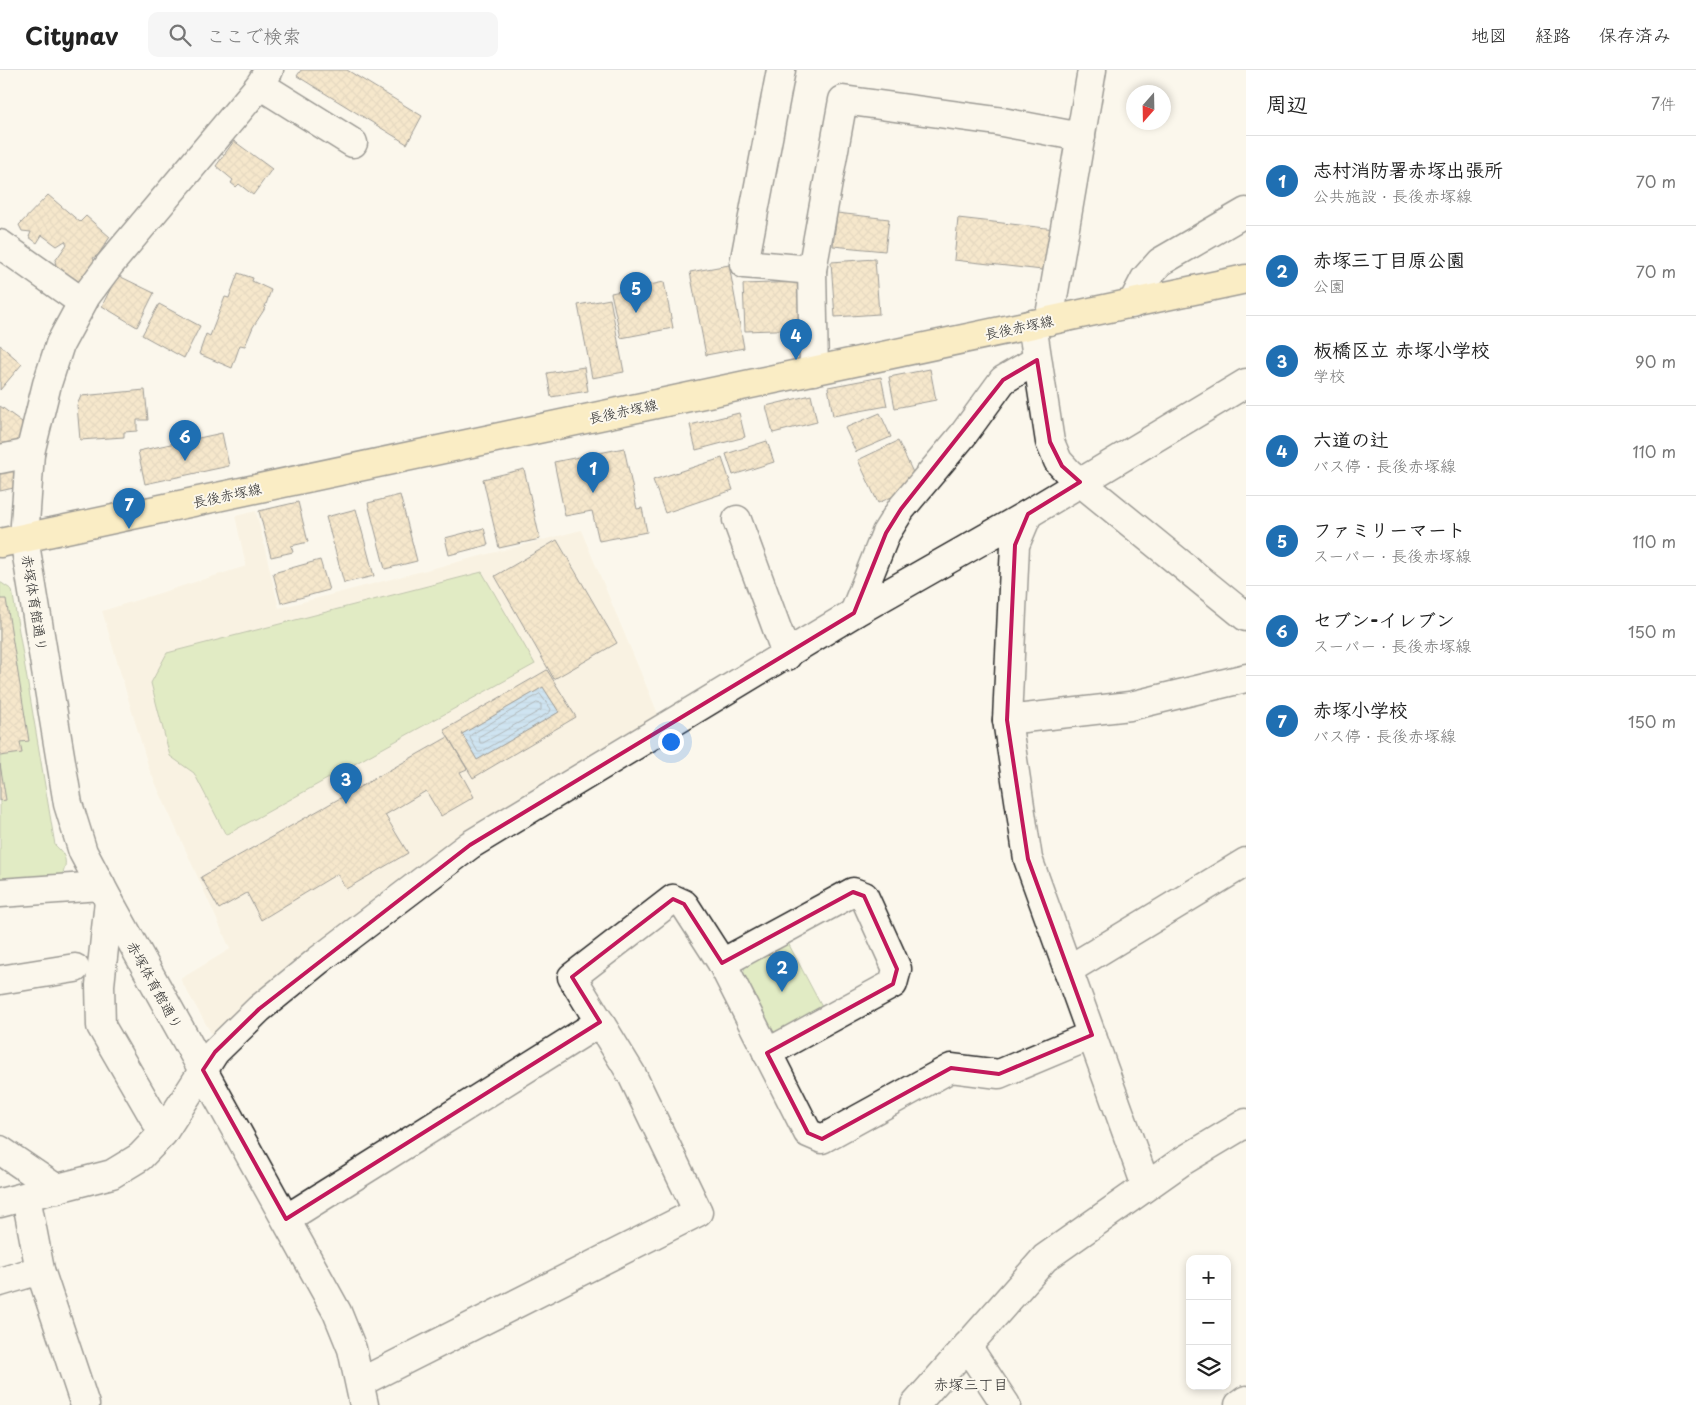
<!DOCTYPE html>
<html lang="ja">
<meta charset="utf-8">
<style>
body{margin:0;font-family:"Playpen Sans","Klee One",sans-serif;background:#f6f6f6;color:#222}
.controls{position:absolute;right:15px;bottom:15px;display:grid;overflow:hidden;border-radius:10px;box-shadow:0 2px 8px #0003}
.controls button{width:45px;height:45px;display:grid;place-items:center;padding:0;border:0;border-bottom:1px solid #e0e0e0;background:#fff;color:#222;font:25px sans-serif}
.compass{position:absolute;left:1126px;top:15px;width:45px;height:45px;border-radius:50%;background:#fff;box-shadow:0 2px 8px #0003;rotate:200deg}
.you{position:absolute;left:670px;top:671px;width:18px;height:18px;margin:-12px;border:4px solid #fff;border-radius:50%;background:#1a73e8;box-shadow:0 0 0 8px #1a73e833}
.badge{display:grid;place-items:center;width:32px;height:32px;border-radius:50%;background:#1f6fb2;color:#fff;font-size:16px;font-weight:700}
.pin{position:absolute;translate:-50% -41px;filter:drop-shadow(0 1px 2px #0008)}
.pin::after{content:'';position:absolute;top:26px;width:18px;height:15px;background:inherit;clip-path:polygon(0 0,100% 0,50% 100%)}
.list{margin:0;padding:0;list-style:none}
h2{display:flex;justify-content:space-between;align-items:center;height:65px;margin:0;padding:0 20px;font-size:21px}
h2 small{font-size:16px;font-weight:400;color:#767676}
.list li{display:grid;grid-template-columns:32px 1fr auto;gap:15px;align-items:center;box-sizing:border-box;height:90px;padding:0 20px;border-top:1px solid #e0e0e0}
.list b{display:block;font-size:19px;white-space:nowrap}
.list p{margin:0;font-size:16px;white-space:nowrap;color:#767676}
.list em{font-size:16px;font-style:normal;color:#767676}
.icon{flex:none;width:28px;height:28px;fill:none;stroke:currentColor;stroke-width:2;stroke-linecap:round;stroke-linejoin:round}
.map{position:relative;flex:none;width:1246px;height:1335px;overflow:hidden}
header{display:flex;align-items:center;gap:30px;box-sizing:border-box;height:70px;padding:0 25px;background:#fff;border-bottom:1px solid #e0e0e0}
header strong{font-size:24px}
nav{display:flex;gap:28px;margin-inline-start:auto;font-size:18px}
.search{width:350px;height:45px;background:#f6f6f6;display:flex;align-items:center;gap:12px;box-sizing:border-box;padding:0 18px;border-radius:10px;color:#767676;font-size:19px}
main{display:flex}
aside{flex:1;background:#fff}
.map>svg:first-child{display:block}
</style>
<header>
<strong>Citynav</strong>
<div class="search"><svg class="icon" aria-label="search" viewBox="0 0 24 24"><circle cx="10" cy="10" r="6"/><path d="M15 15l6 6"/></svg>ここで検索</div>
<nav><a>地図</a><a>経路</a><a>保存済み</a></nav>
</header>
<main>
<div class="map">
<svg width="1246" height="1335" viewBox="0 0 1246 1335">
<defs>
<pattern id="water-rules" width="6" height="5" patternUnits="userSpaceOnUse" patternTransform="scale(1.25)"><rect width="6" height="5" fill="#98ccf6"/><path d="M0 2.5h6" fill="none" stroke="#83afd3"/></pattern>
<pattern id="building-cross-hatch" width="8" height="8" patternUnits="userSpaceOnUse" patternTransform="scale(1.25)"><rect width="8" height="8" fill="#efd3a3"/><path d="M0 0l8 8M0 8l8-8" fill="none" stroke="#cdb58c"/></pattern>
</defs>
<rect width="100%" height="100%" fill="#fbf7ec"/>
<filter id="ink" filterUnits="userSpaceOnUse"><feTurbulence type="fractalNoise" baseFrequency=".02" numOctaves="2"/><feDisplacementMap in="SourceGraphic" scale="10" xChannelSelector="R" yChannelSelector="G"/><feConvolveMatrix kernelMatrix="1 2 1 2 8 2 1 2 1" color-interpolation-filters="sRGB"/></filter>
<g filter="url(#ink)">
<path fill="#f7ecd6" d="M256,441L279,538L581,460L662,653L224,964L211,963L180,909L230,879L149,699L102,541L246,496L235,446Z"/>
<g fill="#c2dc93" stroke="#76845f">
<path d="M482,502L535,594L226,765L194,703L170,686L151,613L167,583Z"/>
<path d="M0,512L12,520L55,775C67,786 68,793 61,807L0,811Z"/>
<path d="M787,871L823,939L782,963L771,961L743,904L747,890Z"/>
</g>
<path fill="url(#water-rules)" stroke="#6c8ca5" d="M543,617L559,642L477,690L462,664Z"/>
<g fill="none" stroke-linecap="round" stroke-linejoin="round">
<g stroke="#576b7c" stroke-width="1">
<path d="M540,624L551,639L550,642L481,682H478L470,668L471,665Z"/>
<path d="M537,633L541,634V640L483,673H480L479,667Z"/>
</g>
</g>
<g fill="url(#building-cross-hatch)" stroke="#2b2b2b" fill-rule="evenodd">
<path d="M301,0H347L422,46L407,74L297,6Z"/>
<path d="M234,71L272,99L253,125L239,114L236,117L231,113L233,110L216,96Z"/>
<path d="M48,125L80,152L86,146L110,167L98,185L93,188L95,192L83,210L77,212L57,200L55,191L67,174L65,171L57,176L42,165L37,173L29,167L31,162L22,161L19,155Z"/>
<path d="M837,143L889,149L885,181L833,176Z"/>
<path d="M958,148L1055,159L1051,201L954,190Z"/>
<path d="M875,189L879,244L835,247L831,192Z"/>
<path d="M729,195L744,278L706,285L690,202Z"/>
<path d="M238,203L253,208L252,211L271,220L264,240L253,257L245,276L240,275L232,298L199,284L206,264L210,266L225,227L229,228Z"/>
<path d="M117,205L154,223L137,257L102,236Z"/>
<path d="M664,212L673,258L621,268L611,223Z"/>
<path d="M801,212L803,259L745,261L743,214Z"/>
<path d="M610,229L624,302L592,308L578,235Z"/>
<path d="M159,234L200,256L184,288L142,265Z"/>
<path d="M0,275L22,294L0,320Z"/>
<path d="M584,297L588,321L551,327L547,303Z"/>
<path d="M930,299L936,330L895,338L889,307Z"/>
<path d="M881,307L887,336L833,346L828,317Z"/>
<path d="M145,320L148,350H137V361L124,362V367L80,370L77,335L81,326Z"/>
<path d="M811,325L817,352L773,363L766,336Z"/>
<path d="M0,336L22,352V372L4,378L0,373Z"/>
<path d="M739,343L745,367L696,380L690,355Z"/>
<path d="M880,343L891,367L856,382L845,358Z"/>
<path d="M222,363L229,396L145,414L138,381Z"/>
<path d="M767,371L774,392L733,405L726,384Z"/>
<path d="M898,371L919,415L878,433L858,390Z"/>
<path d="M624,378L637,439L642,438L647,462L599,471L592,441L565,446L554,392Z"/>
<path d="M722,388L733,420L665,443L653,410Z"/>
<path d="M14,396L18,417L0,421V399Z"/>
<path d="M524,399L540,469L499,478L483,409Z"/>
<path d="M400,425L417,491L385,499L368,433Z"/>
<path d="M298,432L308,472L291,476L293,482L271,487L259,441Z"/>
<path d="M356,439L374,506L344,513L326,447Z"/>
<path d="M484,458L488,475L449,485L445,468Z"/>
<path d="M557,470L617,573L554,609L495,506Z"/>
<path d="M320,490L329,520L281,533L273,503Z"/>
<path d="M0,529H6L29,671L20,672L22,683L0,686Z"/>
<path d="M547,600L576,647L473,708L444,660ZM543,617L559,642L477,690L462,664Z"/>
<path d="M448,667L467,699L460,702L474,727L441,746L426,721L385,745L408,783L346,819L337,804L261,850L247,823L219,839L201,807Z"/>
<path d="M0,694L6,730L0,731Z"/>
</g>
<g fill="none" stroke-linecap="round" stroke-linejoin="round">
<g stroke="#2b2b2b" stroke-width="31">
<g id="minor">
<path d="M269,0L260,15L110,194L86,226L60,274L47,314L30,383L24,468L68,734L83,782L109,831L337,1242L352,1279L364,1335"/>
<path d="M781,0L744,194L812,200"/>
<path d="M260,15L353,73"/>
<path d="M0,174L82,232"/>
<path d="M1132,234L1145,209L1160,192L1246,142"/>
<path d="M1049,251L1092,0"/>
<path d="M1032,254L1050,372L1058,391L1068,402L1246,547"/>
<path d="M814,301L812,200L843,30L997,51L1081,67"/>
<path d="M0,389L30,383"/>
<path d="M1028,444L1015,475L1007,650L1028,789L1146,1116"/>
<path d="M737,450L787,586"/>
<path d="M854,543L886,463L901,439L963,365L1003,310L1037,290"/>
<path d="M1007,650L1130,636L1246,608"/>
<path d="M0,823L101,816"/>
<path d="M109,831L100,915L101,956L163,1063"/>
<path d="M722,893L853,822L864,826L897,899L893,914L767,983"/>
<path d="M1068,900L1246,792"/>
<path d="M0,910L75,898"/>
<path d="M0,1080L57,1119"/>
<path d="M26,1127L40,1200L85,1335"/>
<path d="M0,1133L112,1104L140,1087L163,1063L215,982L259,939L319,890L470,775L854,543L1028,444L1246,313"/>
<path d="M286,1149L600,952"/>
<path d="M0,1212L40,1200"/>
<path d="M967,1276L1006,1335"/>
<path d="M361,1312L698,1142L632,1005L572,907L673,829L684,834L722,893L808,1063L822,1069L951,998L999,1004L1092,965"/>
<path d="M915,1335L1045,1188L1181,1092L1246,1053"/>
<path d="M1239,1335L1246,1330"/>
</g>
</g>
<g stroke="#2b2b2b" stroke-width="31">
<path id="major" d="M0,473L1246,209"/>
</g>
<use href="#minor" stroke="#fbf7ec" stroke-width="28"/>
<use href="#major" stroke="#f9df96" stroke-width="28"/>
</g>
</g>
<path d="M0 0H1246V1335H0ZM1037,290L1050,372L1062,396L1080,412L1028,444L1015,475L1007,650L1028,789L1092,965L999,1004L951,998L822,1069L808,1063L767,983L893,914L897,899L864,826L853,822L722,893L684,834L673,829L572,907L600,952L286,1149L203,1000L215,982L259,939L470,775L854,543L886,463L901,439L1003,310Z" fill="#fbf7ec" fill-opacity=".55" fill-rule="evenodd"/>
<path fill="none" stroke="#c2185b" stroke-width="4" stroke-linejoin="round" d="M1037,290L1050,372L1062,396L1080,412L1028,444L1015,475L1007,650L1028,789L1092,965L999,1004L951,998L822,1069L808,1063L767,983L893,914L897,899L864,826L853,822L722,893L684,834L673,829L572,907L600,952L286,1149L203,1000L215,982L259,939L470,775L854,543L886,463L901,439L1003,310Z"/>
<g text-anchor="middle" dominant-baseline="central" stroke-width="4" stroke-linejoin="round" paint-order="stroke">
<g font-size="14" fill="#2b2b2b" stroke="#fbf7ec">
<text transform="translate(1019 257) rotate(-12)">長後赤塚線</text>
<text transform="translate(623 341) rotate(-12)">長後赤塚線</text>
<text transform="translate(227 425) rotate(-12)">長後赤塚線</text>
<text transform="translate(35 533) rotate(81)">赤塚体育館通り</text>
<text transform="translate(155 915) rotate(61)">赤塚体育館通り</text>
</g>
<g font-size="15" fill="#2b2b2b" stroke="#fbf7ec">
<text x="971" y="1313">赤塚三丁目</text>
</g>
</g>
</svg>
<div class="controls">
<button>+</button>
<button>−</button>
<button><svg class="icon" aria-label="layers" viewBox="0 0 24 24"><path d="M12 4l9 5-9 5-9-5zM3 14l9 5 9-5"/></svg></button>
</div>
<svg class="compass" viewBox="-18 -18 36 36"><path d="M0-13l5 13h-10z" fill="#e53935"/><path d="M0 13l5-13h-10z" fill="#767676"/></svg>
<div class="you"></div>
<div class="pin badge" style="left:593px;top:423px">1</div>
<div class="pin badge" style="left:782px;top:922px">2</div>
<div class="pin badge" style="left:346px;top:734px">3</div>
<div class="pin badge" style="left:796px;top:290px">4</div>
<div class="pin badge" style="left:636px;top:243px">5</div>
<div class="pin badge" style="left:185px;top:391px">6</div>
<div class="pin badge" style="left:129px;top:459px">7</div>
</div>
<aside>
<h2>周辺<small>7件</small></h2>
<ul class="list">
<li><span class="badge">1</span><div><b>志村消防署赤塚出張所</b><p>公共施設 · 長後赤塚線</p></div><em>70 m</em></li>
<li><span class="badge">2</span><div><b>赤塚三丁目原公園</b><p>公園</p></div><em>70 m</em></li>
<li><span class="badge">3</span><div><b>板橋区立 赤塚小学校</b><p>学校</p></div><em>90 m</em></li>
<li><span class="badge">4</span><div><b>六道の辻</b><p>バス停 · 長後赤塚線</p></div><em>110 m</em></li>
<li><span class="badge">5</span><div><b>ファミリーマート</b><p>スーパー · 長後赤塚線</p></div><em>110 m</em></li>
<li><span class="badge">6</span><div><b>セブン-イレブン</b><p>スーパー · 長後赤塚線</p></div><em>150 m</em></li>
<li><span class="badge">7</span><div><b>赤塚小学校</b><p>バス停 · 長後赤塚線</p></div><em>150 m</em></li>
</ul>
</aside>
</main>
